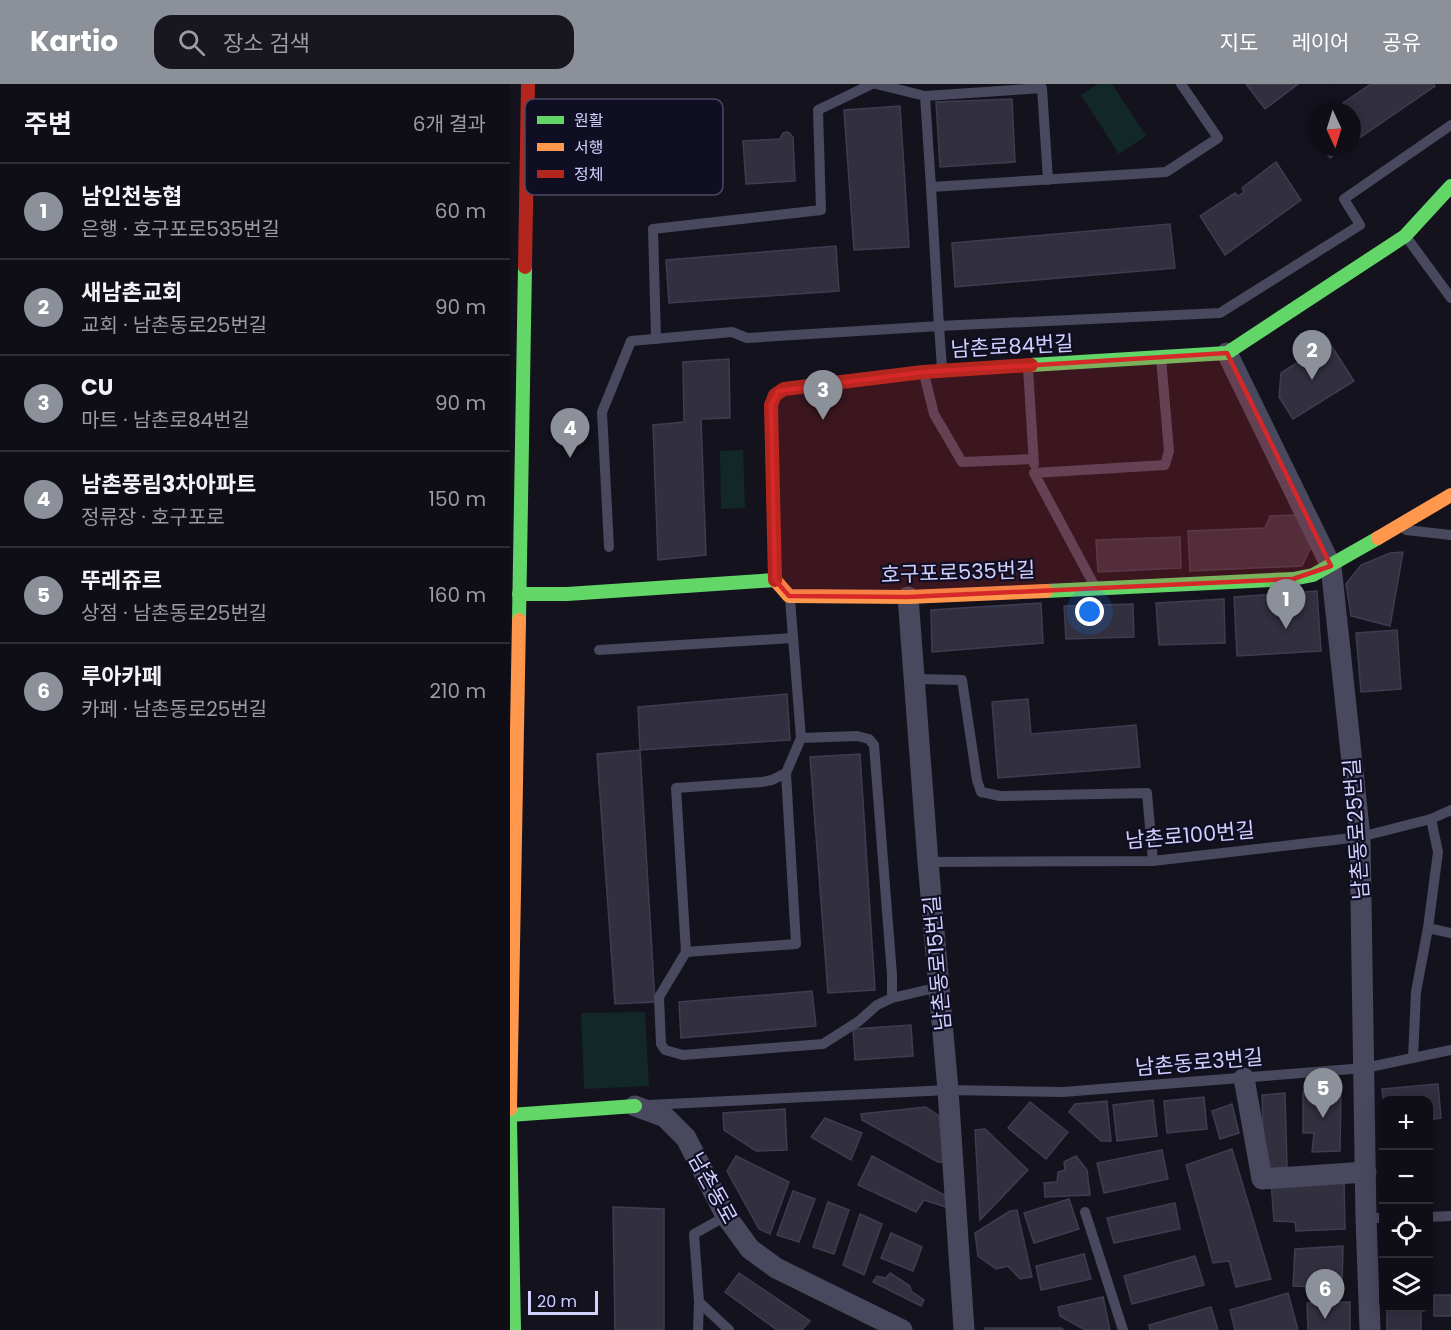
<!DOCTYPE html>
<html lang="ko">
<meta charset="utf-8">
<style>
body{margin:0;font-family:Poppins,"Noto Sans KR",sans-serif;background:#18171f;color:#f1f3f6}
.controls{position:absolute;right:18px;bottom:18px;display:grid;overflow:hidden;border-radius:12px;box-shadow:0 3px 15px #0003}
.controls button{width:54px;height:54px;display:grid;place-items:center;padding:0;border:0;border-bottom:2px solid #2f2e35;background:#0f0e16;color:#f1f3f6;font:30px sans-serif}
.compass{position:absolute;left:797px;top:18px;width:54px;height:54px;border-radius:50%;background:#0f0e16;box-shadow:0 3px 15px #0003;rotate:176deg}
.scale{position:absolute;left:18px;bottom:15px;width:70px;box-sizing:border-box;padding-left:6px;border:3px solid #d2d0fe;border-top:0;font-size:16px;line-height:21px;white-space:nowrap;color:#d2d0fe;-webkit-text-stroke:4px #100e22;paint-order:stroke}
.you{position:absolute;left:580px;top:528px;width:21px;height:21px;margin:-15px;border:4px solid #fff;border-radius:50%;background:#1a73e8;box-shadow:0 0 0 9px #1a73e833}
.badge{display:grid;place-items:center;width:39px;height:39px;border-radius:50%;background:#8c9099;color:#fff;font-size:20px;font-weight:700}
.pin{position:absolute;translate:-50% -50px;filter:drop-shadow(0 2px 3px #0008)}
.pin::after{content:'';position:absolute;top:32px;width:21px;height:18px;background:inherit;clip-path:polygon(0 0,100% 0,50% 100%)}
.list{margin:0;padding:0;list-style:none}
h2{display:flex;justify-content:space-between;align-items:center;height:78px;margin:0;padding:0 24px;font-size:26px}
h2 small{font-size:20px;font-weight:400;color:#9b9ca1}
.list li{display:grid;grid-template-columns:39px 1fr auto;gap:18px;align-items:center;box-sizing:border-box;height:96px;padding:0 24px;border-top:2px solid #2f2e35}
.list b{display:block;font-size:22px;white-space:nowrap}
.list p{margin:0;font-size:20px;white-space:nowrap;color:#9b9ca1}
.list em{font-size:20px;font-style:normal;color:#9b9ca1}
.icon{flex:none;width:33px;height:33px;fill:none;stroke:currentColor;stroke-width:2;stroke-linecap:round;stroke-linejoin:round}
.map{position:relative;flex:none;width:941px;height:1246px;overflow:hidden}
header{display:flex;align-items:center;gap:36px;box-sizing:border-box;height:84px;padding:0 30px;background:#8c9099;color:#fff}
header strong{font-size:28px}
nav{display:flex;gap:33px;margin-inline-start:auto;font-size:21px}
.search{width:420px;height:54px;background:#18171f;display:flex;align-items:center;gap:15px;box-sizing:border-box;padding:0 21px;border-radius:18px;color:#9b9ca1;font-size:22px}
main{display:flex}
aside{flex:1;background:#0f0e16}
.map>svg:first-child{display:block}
</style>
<header>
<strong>Kartio</strong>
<div class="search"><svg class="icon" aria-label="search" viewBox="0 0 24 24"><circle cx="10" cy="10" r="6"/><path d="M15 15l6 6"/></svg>장소 검색</div>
<nav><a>지도</a><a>레이어</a><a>공유</a></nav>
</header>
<main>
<aside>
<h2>주변<small>6개 결과</small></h2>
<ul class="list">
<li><span class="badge">1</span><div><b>남인천농협</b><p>은행 · 호구포로535번길</p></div><em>60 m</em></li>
<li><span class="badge">2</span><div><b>새남촌교회</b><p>교회 · 남촌동로25번길</p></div><em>90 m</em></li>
<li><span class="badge">3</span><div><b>CU</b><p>마트 · 남촌로84번길</p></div><em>90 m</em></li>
<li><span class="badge">4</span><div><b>남촌풍림3차아파트</b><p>정류장 · 호구포로</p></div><em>150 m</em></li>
<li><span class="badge">5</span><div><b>뚜레쥬르</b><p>상점 · 남촌동로25번길</p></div><em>160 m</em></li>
<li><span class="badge">6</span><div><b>루아카페</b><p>카페 · 남촌동로25번길</p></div><em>210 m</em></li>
</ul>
</aside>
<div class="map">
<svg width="941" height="1246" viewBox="0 0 941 1246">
<rect width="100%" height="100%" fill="#14121d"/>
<g fill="#112827">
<path d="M588,0H602L636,52L609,70L571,11Z"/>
<path d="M233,366L235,424L211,425L210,367Z"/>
<path d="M135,928L139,1002L74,1005L71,929Z"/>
</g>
<g fill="#32303f" stroke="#3f3c51" stroke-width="1.5">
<path d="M736,0H788L755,25Z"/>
<path d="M861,0H924L925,2L842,59V27H821Z"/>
<path d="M502,15L505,78L430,83L426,18Z"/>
<path d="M390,22L399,163L344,166L334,26Z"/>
<path d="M278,48L283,53L285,97L236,100L233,57L270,55L273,49Z"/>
<path d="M812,63H836L820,74Z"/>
<path d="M766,78L791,116L715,171L690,132L725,109L728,112L734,108L732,104Z"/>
<path d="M660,140L665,184L445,203L442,159Z"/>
<path d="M326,162L329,207L159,219L156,176Z"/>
<path d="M819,258L844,297L783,335L769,313L771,289Z"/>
<path d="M219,275L220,334L191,335L196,471L148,476L143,341L174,338L173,278Z"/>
<path d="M786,431L801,463L792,482L680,487L678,447L755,444L760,432Z"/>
<path d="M670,453L671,484L588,488L586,456Z"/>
<path d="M893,468L880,542L841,532L836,500L851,481L880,469Z"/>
<path d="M807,507L811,567L727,572L724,513Z"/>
<path d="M714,515L715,559L649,561L646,519Z"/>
<path d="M531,519L533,559L422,568L421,526Z"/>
<path d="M623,520L624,553L556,555L554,522Z"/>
<path d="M887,546L891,605L851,608L846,549Z"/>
<path d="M277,610L280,656L130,666L128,623Z"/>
<path d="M518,615L521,650L626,641L630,683L488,694L482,618Z"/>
<path d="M130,666L145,918L105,920L87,670Z"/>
<path d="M350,670L365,906L318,909L300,673Z"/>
<path d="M302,907L306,942L171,954L169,918Z"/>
<path d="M401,941L403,972L345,976L343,945Z"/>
<path d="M928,1000L931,1034L918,1036V1016H874V1023L872,1005Z"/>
<path d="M831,1007L830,1067L802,1068L804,1049H793V1008Z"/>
<path d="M775,1009L777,1083L754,1085L752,1011Z"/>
<path d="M694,1013L697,1045L657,1049L654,1017Z"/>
<path d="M643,1016L647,1052L607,1057L603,1021Z"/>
<path d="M597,1017L601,1057H591L559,1028L565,1020Z"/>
<path d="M520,1018L558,1048L536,1075L498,1044Z"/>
<path d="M722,1020L729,1049L710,1055L702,1027Z"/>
<path d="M416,1023L429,1032L434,1078H428L352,1036L351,1030Z"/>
<path d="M275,1025L277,1066L246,1067L214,1046L213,1029Z"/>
<path d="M315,1034L352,1049L341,1076L301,1053Z"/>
<path d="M475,1045L518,1086L470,1136L465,1046Z"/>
<path d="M722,1065L761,1195L726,1203L719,1177L703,1179L676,1081Z"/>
<path d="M652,1066L658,1095L594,1109L587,1079Z"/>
<path d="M226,1072L279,1098L260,1150L249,1145L217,1087Z"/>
<path d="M362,1072L440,1114L436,1123L414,1116L406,1128L348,1101Z"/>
<path d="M566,1072L577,1086L580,1111L535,1113L534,1099L547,1098L548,1088L555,1086L554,1078Z"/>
<path d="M834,1094L835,1145L786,1147L785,1138L764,1137L761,1098Z"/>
<path d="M283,1107L305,1115L289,1158L267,1151Z"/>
<path d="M559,1115L569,1145L524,1159L514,1129Z"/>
<path d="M318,1118L339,1126L324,1170L303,1163Z"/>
<path d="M665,1119L670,1145L604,1159L597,1134Z"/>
<path d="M103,1123L154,1125V1246H105Z"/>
<path d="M507,1126L522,1193L510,1195L498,1182L486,1185L468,1172L465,1149L500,1127Z"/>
<path d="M350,1130L372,1140L354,1191L333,1181Z"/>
<path d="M381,1149L412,1163L403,1187L371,1174Z"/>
<path d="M833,1162L832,1204L783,1202L785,1165Z"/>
<path d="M574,1170L581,1195L531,1206L526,1182Z"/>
<path d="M685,1172L694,1201L622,1220L614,1192Z"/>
<path d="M229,1189L300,1237L292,1246H267L215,1208Z"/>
<path d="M380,1189L400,1202L401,1207L414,1216L411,1222L363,1198L367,1192L376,1194Z"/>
<path d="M778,1209L788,1246H725L720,1226Z"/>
<rect x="924" y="1211" width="17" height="21"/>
<path d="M593,1213L600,1246H575L550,1232L548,1223Z"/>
<path d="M840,1218V1246H798L797,1219Z"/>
<path d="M701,1223L708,1246H640L639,1241Z"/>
<rect x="877" y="1224" width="34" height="22"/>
<path d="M475,1244H551L554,1246H475Z"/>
</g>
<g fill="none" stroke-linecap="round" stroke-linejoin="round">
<g stroke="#48485e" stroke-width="10">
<path d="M366,0L415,12"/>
<path d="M538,96L532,4L415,12L421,103L656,88L708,54L671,0"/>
<path d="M421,103L429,242L710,229L850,141L834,115L941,41"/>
<path d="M897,154L941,214"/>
<path d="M146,255L143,145L311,126L308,26L362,0"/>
<path d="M518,284L524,380"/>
<path d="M414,290L424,330L452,378L523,375"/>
<path d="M896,446L941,451"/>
<path d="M99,463L92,328L121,257L222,248L237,254L429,242L432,284"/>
<path d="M584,501L524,389L655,381L659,367L651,274"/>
<path d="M89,566L283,554"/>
<path d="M405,595L452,596L467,696L471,708L490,712L637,709L643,777"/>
<path d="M291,654L347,652L359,655L364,661L382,891V914"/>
<path d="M276,689L286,860L176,868L166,704L252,698L262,696L276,689L291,654L280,515"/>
<path d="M418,778L643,777L850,753L921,735L941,726"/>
<path d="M918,844L941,849"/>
<path d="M176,868L149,913L151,960L155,966L173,971L313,960L349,937L367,921L382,914L429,903"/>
<path d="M903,974L906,908L918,844L928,768L921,735"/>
<path d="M138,1021L438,1006L553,1008L855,984L941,966"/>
<path d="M575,1128L613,1246"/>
<path d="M918,1133L941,1132"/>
<path d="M856,1134H874"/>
<path d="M189,1218L219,1246"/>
<path d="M188,1246L189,1218L184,1150L216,1132"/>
</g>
<g stroke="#48485e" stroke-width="21">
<path d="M717,269L821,482L850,753L856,1134L860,1246"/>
<path d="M398,513L418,778L438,1006L454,1246"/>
<path d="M734,994L752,1095L856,1088"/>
<path d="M125,1022L155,1033L176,1054L216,1132L240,1165L266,1184L392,1246"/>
</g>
<g stroke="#63d668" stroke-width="14">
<path d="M521,281L717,269L895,152L941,102"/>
<path d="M536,507L783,495L803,491L868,454"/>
<path d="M9,510H57L265,496"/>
<path d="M9,536L15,183"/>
<path d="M0,1031L125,1022"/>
<path d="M0,1037L4,1246"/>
</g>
<g stroke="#ff974d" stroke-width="14">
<path d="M868,454L941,411"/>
<path d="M265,496L279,512L398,513L536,507"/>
<path d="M0,1025L9,536"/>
</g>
<g stroke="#b3261e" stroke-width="14">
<path d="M15,183L18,0"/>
<path d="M265,496L261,321L265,311L274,305L413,288L521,281"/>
</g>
</g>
<path fill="#d62828" fill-opacity="0.2" stroke="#d62828" stroke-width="4.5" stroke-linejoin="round" d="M717,269L821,482L783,495L398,513L279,512L265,496L261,321L268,307L413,288Z"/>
<g text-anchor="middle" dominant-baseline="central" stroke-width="4.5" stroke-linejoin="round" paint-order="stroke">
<g font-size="21" fill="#d2d0fe" stroke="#100e22">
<text transform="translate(502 262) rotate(-3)">남촌로84번길</text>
<text transform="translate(448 488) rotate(-2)">호구포로535번길</text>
<text transform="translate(846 745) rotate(-94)">남촌동로25번길</text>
<text transform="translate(680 751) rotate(-5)">남촌로100번길</text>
<text transform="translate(427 879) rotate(-95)">남촌동로15번길</text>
<text transform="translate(689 978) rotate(-5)">남촌동로3번길</text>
<text transform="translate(203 1104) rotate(61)">남촌동로</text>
</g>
</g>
<rect x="15" y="15" width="198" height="96" rx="9" fill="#100e22" stroke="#4a4864" stroke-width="1.5"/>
<rect x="27" y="32" width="27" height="8" fill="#63d668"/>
<rect x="27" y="59" width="27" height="8" fill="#ff974d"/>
<rect x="27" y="86" width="27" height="8" fill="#b3261e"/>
<g font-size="16" fill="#d2d0fe">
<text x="64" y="42">원활</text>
<text x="64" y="69">서행</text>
<text x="64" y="96">정체</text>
</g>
</svg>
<div class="controls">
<button>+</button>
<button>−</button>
<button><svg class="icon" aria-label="locate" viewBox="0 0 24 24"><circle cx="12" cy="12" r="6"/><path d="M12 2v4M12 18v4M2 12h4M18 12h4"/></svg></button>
<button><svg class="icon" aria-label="layers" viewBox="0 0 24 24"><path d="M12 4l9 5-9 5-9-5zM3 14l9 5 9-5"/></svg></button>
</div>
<svg class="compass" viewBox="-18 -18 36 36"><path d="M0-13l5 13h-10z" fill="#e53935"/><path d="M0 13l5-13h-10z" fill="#9b9ca1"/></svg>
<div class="scale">20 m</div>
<div class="you"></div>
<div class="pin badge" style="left:776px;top:545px">1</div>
<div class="pin badge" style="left:802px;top:296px">2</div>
<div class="pin badge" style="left:313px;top:336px">3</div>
<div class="pin badge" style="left:60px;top:374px">4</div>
<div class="pin badge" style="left:813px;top:1034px">5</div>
<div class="pin badge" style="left:815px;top:1235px">6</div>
</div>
</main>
